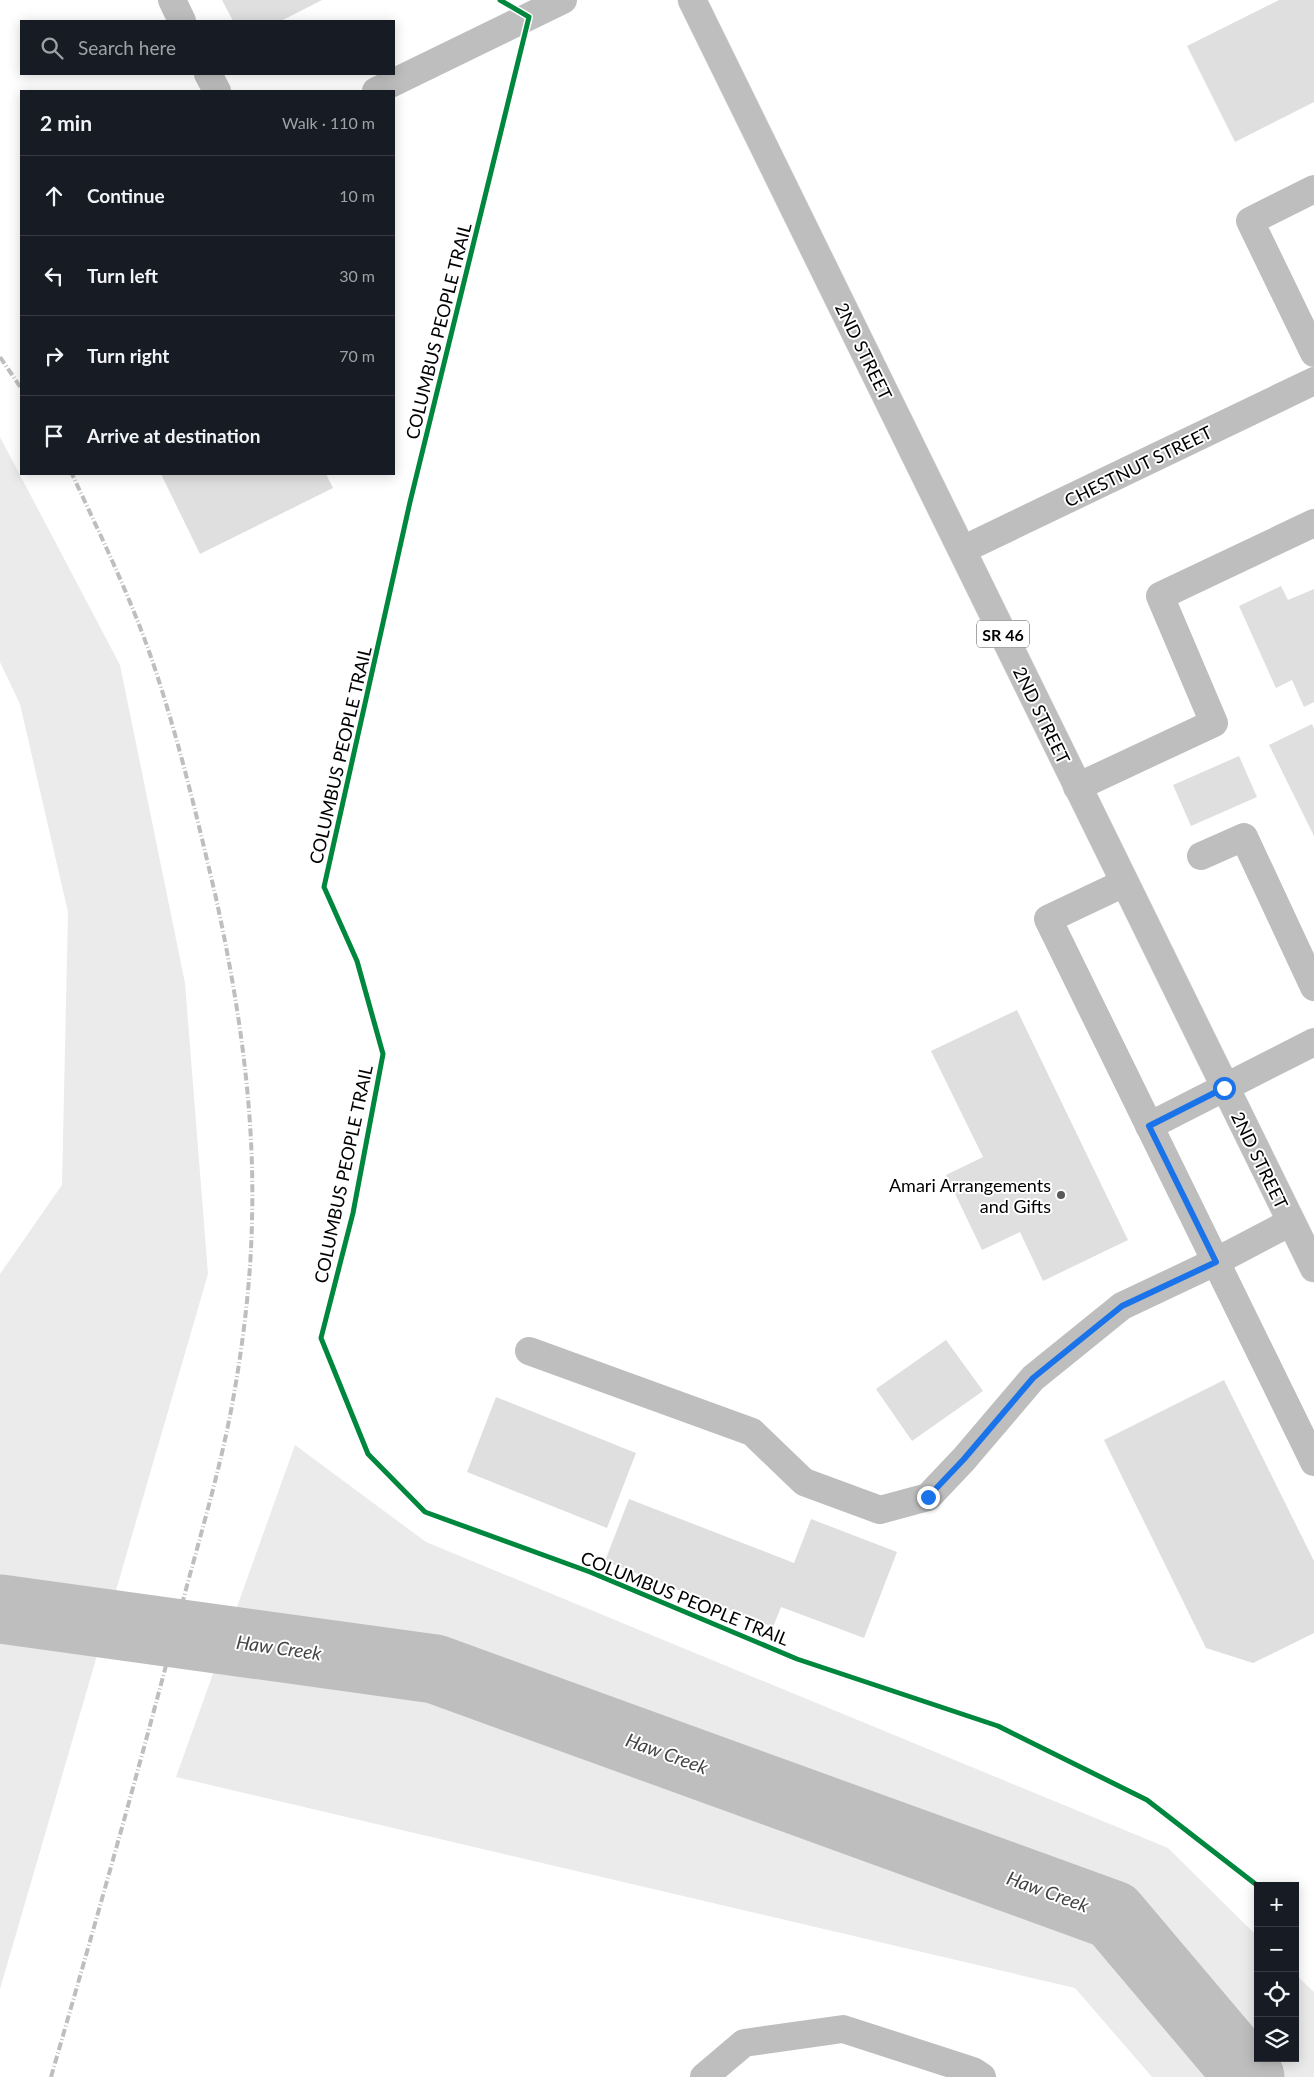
<!DOCTYPE html>
<meta charset="utf-8">
<style>
body{margin:0;font-family:Lato,sans-serif;background:#242831;color:#f1f3f6}
.controls{position:absolute;right:15px;bottom:15px;display:grid;overflow:hidden;border-radius:0px;box-shadow:0 2px 12px #0003}
.controls button{width:45px;height:45px;display:grid;place-items:center;padding:0;border:0;border-bottom:1px solid #363941;background:#171b24;color:#f1f3f6;font:25px sans-serif}
.stop{position:absolute;width:15px;height:15px;margin:-11px;border:4px solid #1a73e8;border-radius:50%;background:#fff}
.stop.end{background:#1a73e8;border-color:#fff;box-shadow:0 1px 5px #0008}
.list{margin:0;padding:0;list-style:none}
h2{display:flex;justify-content:space-between;align-items:center;height:65px;margin:0;padding:0 20px;font-size:21px}
h2 small{font-size:16px;font-weight:400;color:#9ea1a6}
.list li{display:grid;grid-template-columns:32px 1fr auto;gap:15px;align-items:center;box-sizing:border-box;height:80px;padding:0 20px;border-top:1px solid #363941}
.list b{display:block;font-size:19px;white-space:nowrap}
.list em{font-size:16px;font-style:normal;color:#9ea1a6}
.icon{flex:none;width:28px;height:28px;fill:none;stroke:currentColor;stroke-width:2;stroke-linecap:round;stroke-linejoin:round}
.map{position:relative;flex:none;width:1314px;height:2077px;overflow:hidden}
.search{position:absolute;background:#171b24;box-shadow:0 2px 12px #0003;left:20px;top:20px;width:375px;height:55px;display:flex;align-items:center;gap:12px;box-sizing:border-box;padding:0 18px;border-radius:0px;color:#9ea1a6;font-size:19px}
.panel{position:absolute;background:#171b24;box-shadow:0 2px 12px #0003;left:20px;top:90px;width:375px;height:385px;border-radius:0px}
.map>svg:first-child{display:block}
</style>
<div class="map">
<svg width="1314" height="2077" viewBox="0 0 1314 2077">
<rect width="100%" height="100%" fill="#fff"/>
<g fill="#ebebeb">
<path d="M0,437L120,665L185,983L208,1274L0,1989V1274L62,1185L68,912L20,704L0,662Z"/>
<path d="M295,1445L426,1542L1168,1848L1258,1937V2058H1295V1974L1314,1992V2077H1152L1075,1988L176,1777Z"/>
</g>
<g fill="none" stroke-linecap="round" stroke-linejoin="round">
<path stroke="#bebebe" stroke-width="69" d="M0,1609L435,1669L1113,1915L1250,2077"/>
</g>
<g fill="#dfdfdf">
<path d="M222,0H322L281,21H233Z"/>
<path d="M1279,0H1314V102L1235,142L1187,46Z"/>
<path d="M161,474H326L333,488L200,554Z"/>
<path d="M1281,586L1288,600L1314,589V702L1304,707L1292,680L1276,688L1239,606Z"/>
<path d="M1312,724L1314,729V836L1269,745Z"/>
<path d="M1239,756L1257,797L1191,826L1173,785Z"/>
<path d="M1017,1010L1128,1240L1043,1281L1020,1232L982,1250L946,1175L983,1157L931,1051Z"/>
<path d="M946,1340L983,1391L912,1441L876,1389Z"/>
<path d="M1224,1380L1314,1561V1633L1253,1663L1206,1648L1104,1440Z"/>
<path d="M496,1397L636,1453L607,1528L467,1472Z"/>
<path d="M629,1499L794,1563L811,1519L897,1552L864,1638L781,1607L773,1627L605,1561Z"/>
</g>
<g fill="none" stroke-linecap="round" stroke-linejoin="round">
<g stroke="#dbdbdb" stroke-width="29">
<path id="highway" d="M692,0L1314,1268"/>
</g>
<g stroke="#bebebe" stroke-width="28">
<path d="M172,0L182,21"/>
<path d="M208,74L217,91"/>
<path d="M376,91L563,0"/>
<path d="M1314,189L1250,221L1314,353"/>
<path d="M962,550L1314,381"/>
<path d="M1077,787L1214,723L1160,596L1314,523"/>
<path d="M1201,856L1244,837L1314,987"/>
<path d="M1124,883L1048,919L1314,1462"/>
<path d="M1149,1126L1314,1042"/>
<path d="M529,1351L752,1432L804,1482L880,1510L928,1497L964,1459L1033,1378L1122,1306L1215,1262L1291,1222"/>
<path d="M704,2077L744,2043L843,2029L973,2071L982,2077"/>
</g>
<use href="#highway" stroke="#bebebe" stroke-width="28"/>
<g stroke="#bebebe" stroke-width="4" stroke-dasharray="8 2.5 1 2.5" stroke-linecap="butt">
<path d="M0,357L21,388"/>
<path d="M51,2077C95,1925 138,1773 178,1620C197,1545 221,1470 234,1394C244,1337 251,1277 252,1220C255,1111 239,1004 216,898C197,817 178,736 151,657C129,594 100,534 72,474"/>
</g>
<g stroke="#fff" stroke-width="8">
<path id="cycleway" d="M500,0L529,17L410,502L324,887L357,961L383,1054L353,1213L321,1338L368,1454L425,1512L590,1572L797,1659L998,1726L1147,1800L1258,1886"/>
</g>
<use href="#cycleway" stroke="#00873e" stroke-width="5"/>
</g>
<g fill="none" stroke-linecap="round" stroke-linejoin="round">
<path stroke="#1a73e8" stroke-width="6" d="M928,1497L964,1459L1033,1378L1122,1306L1216,1262L1149,1126L1224,1088"/>
</g>
<circle fill="#595959" stroke="#fff" stroke-width="2" cx="1061" cy="1195" r="5"/>
<g text-anchor="middle" dominant-baseline="central" stroke-width="4" stroke-linejoin="round" paint-order="stroke">
<rect fill="#fff" stroke="#4c4c4c" stroke-width="1" x="977" y="620.5" width="52" height="27" rx="4"/>
<g font-size="16" font-weight="bold" fill="#000">
<text x="1003" y="634">SR 46</text>
</g>
<g font-size="18" fill="#000" stroke="#fff">
<text transform="translate(438 331) rotate(-76)">COLUMBUS PEOPLE TRAIL</text>
<text transform="translate(864 351) rotate(64)">2ND STREET</text>
<text transform="translate(1138 466) rotate(-26)">CHESTNUT STREET</text>
<text transform="translate(1042 715) rotate(64)">2ND STREET</text>
<text transform="translate(340 755) rotate(-77)">COLUMBUS PEOPLE TRAIL</text>
<text transform="translate(1260 1160) rotate(64)">2ND STREET</text>
<text transform="translate(343 1174) rotate(-78)">COLUMBUS PEOPLE TRAIL</text>
<text transform="translate(685 1598) rotate(22)">COLUMBUS PEOPLE TRAIL</text>
</g>
<g font-size="18" fill="#000" stroke="#fff" text-anchor="end">
<text x="1051" y="1185">Amari Arrangements<tspan x="1051" dy="21">and Gifts</tspan></text>
</g>
<g font-size="19" font-style="italic" fill="#434343" stroke="#fff">
<text transform="translate(279 1647) rotate(8)">Haw Creek</text>
<text transform="translate(667 1753) rotate(20)">Haw Creek</text>
<text transform="translate(1048 1891) rotate(20)">Haw Creek</text>
</g>
</g>
</svg>
<div class="controls">
<button>+</button>
<button>−</button>
<button><svg class="icon" aria-label="locate" viewBox="0 0 24 24"><circle cx="12" cy="12" r="6"/><path d="M12 2v4M12 18v4M2 12h4M18 12h4"/></svg></button>
<button><svg class="icon" aria-label="layers" viewBox="0 0 24 24"><path d="M12 4l9 5-9 5-9-5zM3 14l9 5 9-5"/></svg></button>
</div>
<div class="stop" style="left:1224px;top:1088px"></div>
<div class="stop end" style="left:928px;top:1497px"></div>
<div class="search"><svg class="icon" aria-label="search" viewBox="0 0 24 24"><circle cx="10" cy="10" r="6"/><path d="M15 15l6 6"/></svg>Search here</div>
<section class="panel">
<h2>2 min<small>Walk · 110 m</small></h2>
<ul class="list">
<li><svg class="icon" aria-label="ahead" viewBox="0 0 24 24"><path d="M12 20V5M6 11l6-6 6 6"/></svg><div><b>Continue</b></div><em>10 m</em></li>
<li><svg class="icon" aria-label="left" viewBox="0 0 24 24"><path d="M17 20v-9H6M10 6l-5 5 5 5"/></svg><div><b>Turn left</b></div><em>30 m</em></li>
<li><svg class="icon" aria-label="right" viewBox="0 0 24 24"><path d="M7 20v-9h11M14 6l5 5-5 5"/></svg><div><b>Turn right</b></div><em>70 m</em></li>
<li><svg class="icon" aria-label="arrive" viewBox="0 0 24 24"><path d="M6 21V4h12l-3 4 3 4H6"/></svg><div><b>Arrive at destination</b></div></li>
</ul>
</section>
</div>
